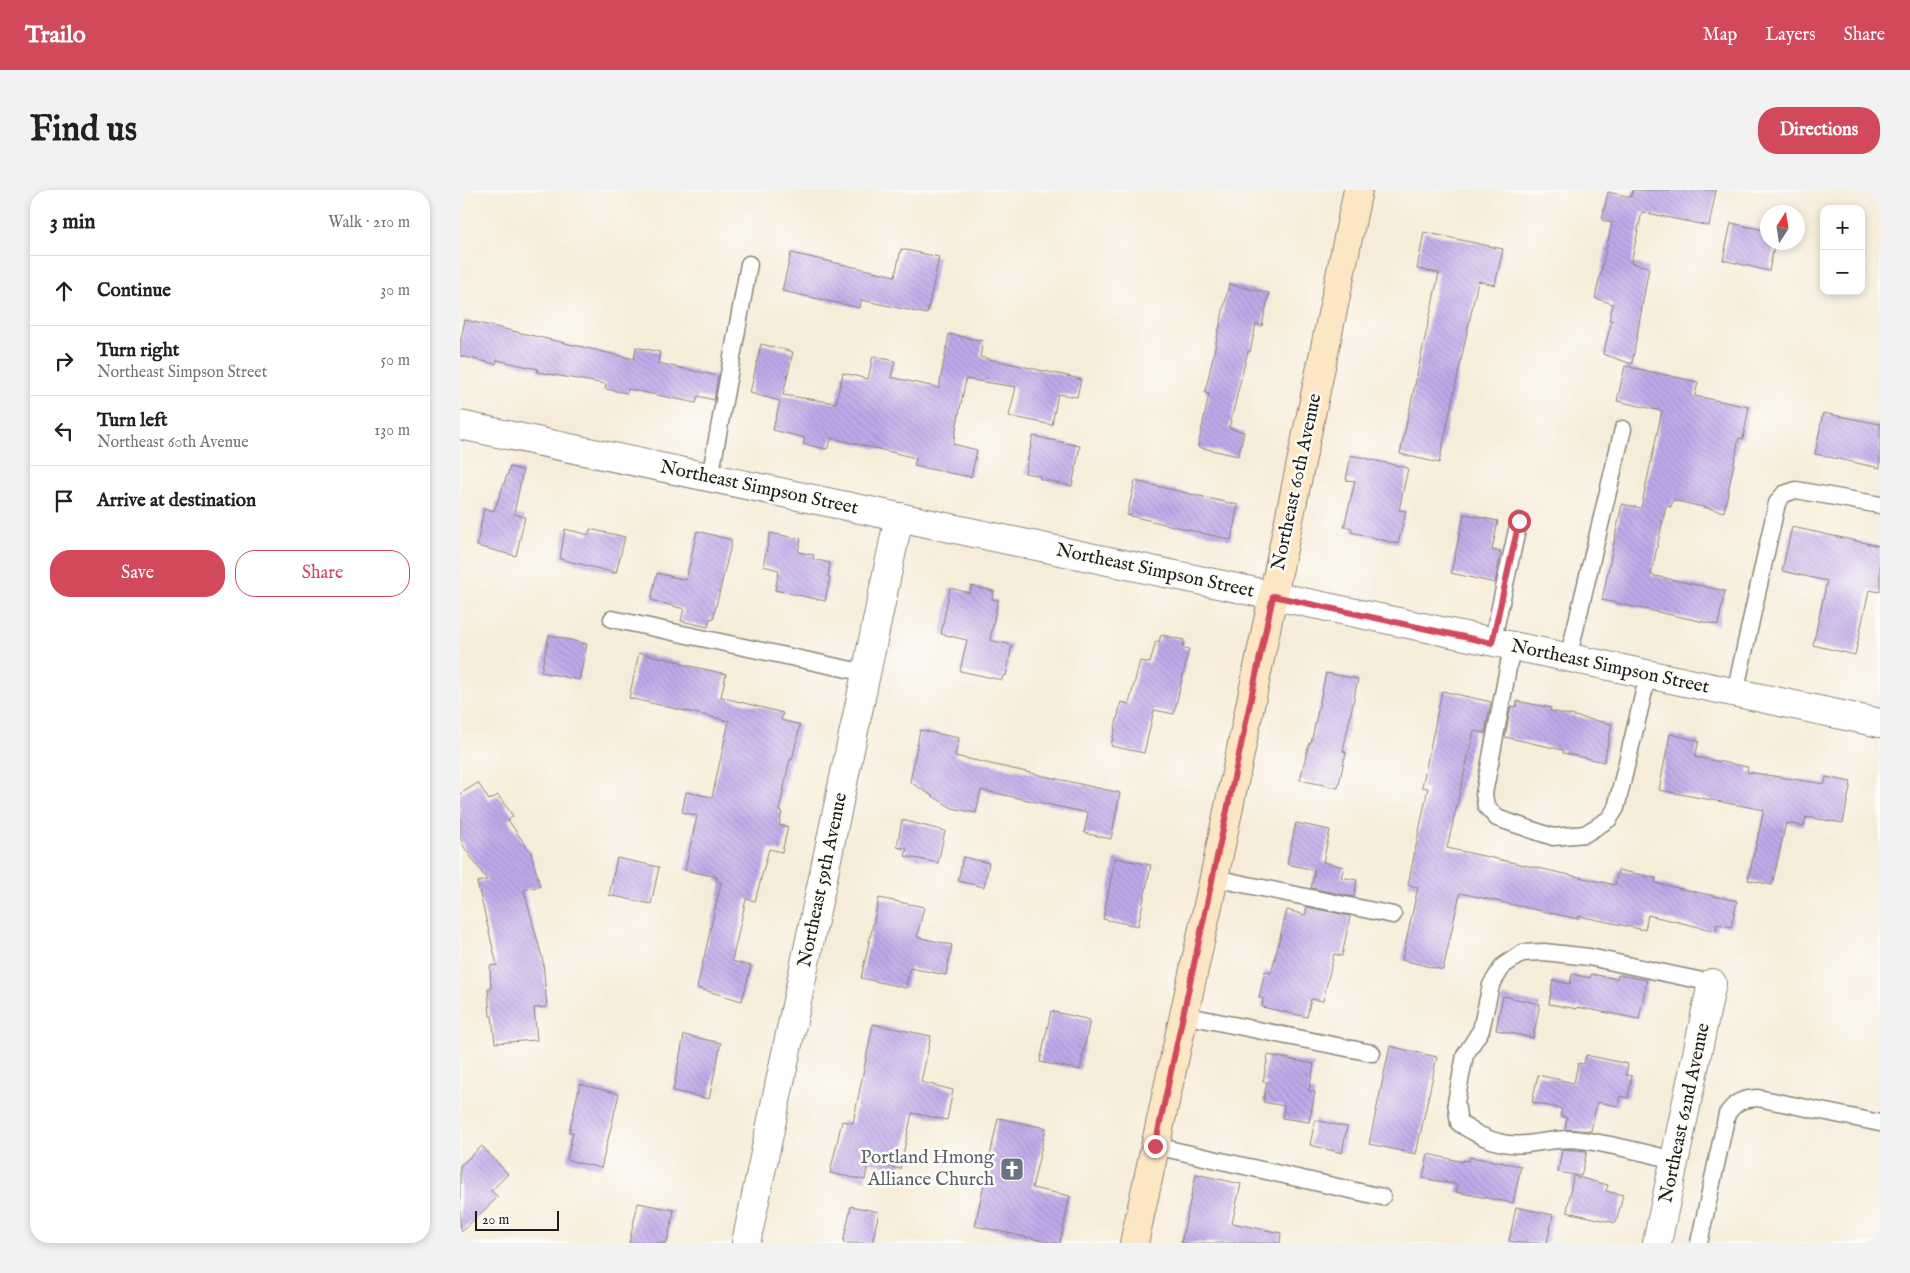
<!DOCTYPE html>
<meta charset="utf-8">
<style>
body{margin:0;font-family:"IM FELL English",serif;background:#f2f2f2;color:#202124}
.controls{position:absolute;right:15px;top:15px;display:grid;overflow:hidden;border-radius:10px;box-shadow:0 2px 8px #0003}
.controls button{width:45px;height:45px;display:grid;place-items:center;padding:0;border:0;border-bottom:1px solid #e0e0e0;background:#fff;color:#202124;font:25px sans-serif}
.compass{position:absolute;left:1300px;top:15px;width:45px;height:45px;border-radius:50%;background:#fff;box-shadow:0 2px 8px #0003;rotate:12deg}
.scale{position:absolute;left:15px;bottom:12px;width:84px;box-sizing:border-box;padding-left:5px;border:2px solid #1c1c1c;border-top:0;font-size:14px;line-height:18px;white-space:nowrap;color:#1c1c1c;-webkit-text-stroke:4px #fdfcf7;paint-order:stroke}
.stop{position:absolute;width:15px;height:15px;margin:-11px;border:4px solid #d1495b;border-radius:50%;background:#fff}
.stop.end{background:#d1495b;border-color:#fff;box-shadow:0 1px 5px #0008}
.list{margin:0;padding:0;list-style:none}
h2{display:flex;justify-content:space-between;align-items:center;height:65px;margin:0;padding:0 20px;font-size:21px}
h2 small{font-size:16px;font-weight:400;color:#757577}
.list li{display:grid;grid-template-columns:32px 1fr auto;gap:15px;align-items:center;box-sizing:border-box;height:70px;padding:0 20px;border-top:1px solid #e0e0e0}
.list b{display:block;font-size:19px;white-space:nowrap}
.list p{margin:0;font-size:16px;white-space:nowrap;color:#757577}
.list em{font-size:16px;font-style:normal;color:#757577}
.actions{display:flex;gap:10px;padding:15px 20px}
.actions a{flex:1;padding:11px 0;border:1px solid #d1495b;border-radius:20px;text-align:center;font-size:18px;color:#d1495b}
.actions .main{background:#d1495b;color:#fff}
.icon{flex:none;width:28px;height:28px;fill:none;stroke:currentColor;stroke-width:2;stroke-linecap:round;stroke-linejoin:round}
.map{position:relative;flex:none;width:1420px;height:1053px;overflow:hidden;border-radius:20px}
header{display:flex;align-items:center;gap:30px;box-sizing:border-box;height:70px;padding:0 25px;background:#d1495b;color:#fff}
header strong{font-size:24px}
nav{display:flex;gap:28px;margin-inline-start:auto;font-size:18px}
.intro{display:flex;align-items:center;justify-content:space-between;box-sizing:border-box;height:120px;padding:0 30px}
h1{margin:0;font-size:35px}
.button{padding:12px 22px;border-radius:20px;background:#d1495b;color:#fff;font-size:18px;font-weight:700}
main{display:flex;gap:30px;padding:0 30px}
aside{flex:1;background:#fff;border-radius:20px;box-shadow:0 2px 8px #0003}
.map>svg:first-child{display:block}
</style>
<header>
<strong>Trailo</strong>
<nav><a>Map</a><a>Layers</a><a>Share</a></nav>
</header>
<div class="intro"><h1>Find us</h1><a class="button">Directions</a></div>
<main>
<aside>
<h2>3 min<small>Walk · 210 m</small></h2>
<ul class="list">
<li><svg class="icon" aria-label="ahead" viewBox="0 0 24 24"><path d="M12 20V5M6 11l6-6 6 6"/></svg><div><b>Continue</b></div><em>30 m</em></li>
<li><svg class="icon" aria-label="right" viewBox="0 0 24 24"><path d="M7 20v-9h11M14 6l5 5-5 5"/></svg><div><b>Turn right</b><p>Northeast Simpson Street</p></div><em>50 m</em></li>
<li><svg class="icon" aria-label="left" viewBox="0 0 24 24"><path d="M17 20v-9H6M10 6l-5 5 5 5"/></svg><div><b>Turn left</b><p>Northeast 60th Avenue</p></div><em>130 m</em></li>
<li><svg class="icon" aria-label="arrive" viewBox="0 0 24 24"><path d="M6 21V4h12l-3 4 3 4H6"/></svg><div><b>Arrive at destination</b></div></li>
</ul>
<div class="actions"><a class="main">Save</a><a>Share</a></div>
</aside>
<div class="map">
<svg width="1420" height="1053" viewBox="0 0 1420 1053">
<defs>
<pattern id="building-back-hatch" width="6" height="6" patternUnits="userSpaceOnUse" patternTransform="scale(1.25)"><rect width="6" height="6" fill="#c1a7e9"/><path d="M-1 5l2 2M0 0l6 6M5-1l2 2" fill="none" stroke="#a58fc7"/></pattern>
</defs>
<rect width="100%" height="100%" fill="#fdfcf7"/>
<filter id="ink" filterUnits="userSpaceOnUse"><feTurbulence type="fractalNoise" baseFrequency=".02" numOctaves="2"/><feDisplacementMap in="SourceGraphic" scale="10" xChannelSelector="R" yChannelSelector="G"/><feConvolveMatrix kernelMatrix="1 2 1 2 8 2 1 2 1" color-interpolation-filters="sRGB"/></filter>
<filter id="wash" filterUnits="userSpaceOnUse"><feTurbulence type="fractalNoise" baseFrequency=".0096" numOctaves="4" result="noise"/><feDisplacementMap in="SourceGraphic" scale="20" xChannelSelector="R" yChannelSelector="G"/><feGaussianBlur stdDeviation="1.12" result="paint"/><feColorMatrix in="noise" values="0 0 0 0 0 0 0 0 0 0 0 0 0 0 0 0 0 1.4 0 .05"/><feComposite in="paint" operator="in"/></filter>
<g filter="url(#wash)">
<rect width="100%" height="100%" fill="#f7ecd9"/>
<g id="blocks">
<g fill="url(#building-back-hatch)">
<path d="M1173,0H1256L1249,36L1182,22L1171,73L1189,77L1172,174L1143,164L1152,130H1149L1153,114L1135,108L1152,33L1142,30L1148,2L1171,7Z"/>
<path d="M1271,33L1308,41V52H1315L1309,81L1263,70Z"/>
<path d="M964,42L1043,59L1035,95L1018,91L979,273L940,264L979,83L957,79Z"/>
<path d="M441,59L479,67L467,124L401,110L400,118L322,101L331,63L435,86Z"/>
<path d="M769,94L809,103L802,136L796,134L790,162L788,161L769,238L784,242L778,266L738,257L749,204L745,203Z"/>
<path d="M5,130L174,169L176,157L200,162L198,173L258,186L254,210L238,206L236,213L168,199L167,203L145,199L146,194L77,182L78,179L37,170L36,174L0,166V153Z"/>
<path d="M489,144L523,151L520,167L621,189L617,207L598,204L592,235L549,226L556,197L506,189L493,254L517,260L511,287L454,276L456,268L372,248L367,259L343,254L345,248L313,240L320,211L290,203L301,154L333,162L323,205L376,213L383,183L408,189L413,166L435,171L431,187L479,198Z"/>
<path d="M1165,176L1238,192L1235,206L1289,217L1283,249L1279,248L1264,322L1213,310L1211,317L1206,316L1191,385L1265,401L1258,435L1142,410L1162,314L1181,318L1202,221L1157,211Z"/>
<path d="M1363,223L1420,234V278L1355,264Z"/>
<path d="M573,246L620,256L612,296L580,289V286L565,283Z"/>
<path d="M891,265L948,278L939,320L946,321L938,354L891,342L892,338L884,337L895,291L886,290Z"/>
<path d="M50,277L63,280L54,324L65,327L56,366L17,356L24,318L34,321Z"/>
<path d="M675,291L778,315L771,350L667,325Z"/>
<path d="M1004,324L1038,331L1032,360L1041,362L1035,393L991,383Z"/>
<path d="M1332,337L1420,356V402L1409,400L1395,465L1353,455L1367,391L1322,381Z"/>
<path d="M105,339L129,345L130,339L165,347L156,383L100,369Z"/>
<path d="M237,341L272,350L253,429L250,428L248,437L221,431L224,419L191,410L197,383L226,390Z"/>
<path d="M310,343L341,349L338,362L354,365L353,369L370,373L368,387H370L365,411L315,400L319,380L303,376Z"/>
<path d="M511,396L534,401L532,409L538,410L530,450L552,455L546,486L543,485L542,490L500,481L507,450L481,444L490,398L510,403Z"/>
<path d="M89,445L127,454L119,490L81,482Z"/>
<path d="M701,445L724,450L723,458L729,459L714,524L694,520L684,563L651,556L661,512L669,514L680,471L690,473L696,451L699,452Z"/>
<path d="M179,463L221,472V474L266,484L261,507L323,523L321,530L340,535L332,570L330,569L319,621L322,622L319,635L328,637L322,662L309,659L295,711L286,709L272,771L291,776L282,811L237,798L261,693L256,691L257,687L225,680L237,626L222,622L226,602L252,607L269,531L169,508Z"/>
<path d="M866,483L898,489L883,561L886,562L878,598L840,590L849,553H851Z"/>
<path d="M982,501L1031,512L1025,543L1014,541L987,658L1155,695L1158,680L1196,688L1195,693L1277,711L1271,737L1257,734L1256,741L1188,725L1185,740L1119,726L1118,729L1000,703L983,780L942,770L958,697L948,695L968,598L962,597Z"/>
<path d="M1057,511L1091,518L1090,521L1152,534L1144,572L1103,563V560L1045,547L1051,516L1056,517Z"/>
<path d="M460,540L499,548L495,566L660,603L651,649L624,643L628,623L521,600L516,623L492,618L450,592Z"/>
<path d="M1210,544L1239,551L1235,567L1288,577L1287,582L1365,594L1366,587L1391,592L1383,633L1346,627L1344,636L1326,633L1312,695L1288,690L1304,620L1199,600Z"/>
<path d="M18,593L29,610L38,605L53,626L48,630L71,663L80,696L64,700L83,771L87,817L74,818L77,850L35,853L32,826H30L28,799H31L30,776L37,775L17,692L27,690L4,657L0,648V604Z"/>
<path d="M442,630L485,641L478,673L445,666L447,659L437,657Z"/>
<path d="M836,633L870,640L863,672L884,677L881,687L897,690L894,707L851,698L855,680L827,674Z"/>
<path d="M503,667L529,673L524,697L498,691Z"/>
<path d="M157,668L199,677L191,714L149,705Z"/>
<path d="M655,668L691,675L678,736L643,729Z"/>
<path d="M419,708L464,717L457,747L492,755L486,785L450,778L446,798L401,788Z"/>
<path d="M847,717L890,726L882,766L874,764L863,811L851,809L847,827L802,817L803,808H799L805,781L811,783L827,720L845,725Z"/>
<path d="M1112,784L1130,788L1131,784L1157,789L1158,785L1187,790L1179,829L1117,817V819L1089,814L1093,790L1110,794Z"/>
<path d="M1043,806L1080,814L1073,848L1036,840Z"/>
<path d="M591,821L630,830L620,880L580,872Z"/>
<path d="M413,834L471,846L461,892L493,900L487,930L452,923L440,979L408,972L405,990L370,983L382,931L393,933Z"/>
<path d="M224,845L261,853L249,909L213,901Z"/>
<path d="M930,856L977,867L956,964L909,954Z"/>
<path d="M808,865L854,874L849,901L855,902L849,932L822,928L824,916L803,912L807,892H803Z"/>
<path d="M1126,865L1168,874L1166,885L1172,886L1168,908L1160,906L1158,916L1137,912L1131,941L1105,939L1107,928L1100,926L1102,919L1072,912L1078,885L1114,893L1118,873L1124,874Z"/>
<path d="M120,894L159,904L141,978L107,970L113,942H109Z"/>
<path d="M538,928L586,938L572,998L610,1006L600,1053H593L515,1036Z"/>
<path d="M855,930L887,937L882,963L850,955Z"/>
<path d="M22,956L48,984L31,1001L38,1007L0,1043V976Z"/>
<path d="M1102,959L1127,961L1121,986L1098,982Z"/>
<path d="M968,964L1003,972V970L1009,971L1010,967L1061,976L1053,1013L996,1002L998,995L963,988Z"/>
<path d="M736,984L781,994L772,1033L821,1043L820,1053H721Z"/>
<path d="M1113,986L1148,995L1146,1001L1163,1005L1156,1033L1107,1022Z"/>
<path d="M178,1013L214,1020L207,1053H169Z"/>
<path d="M391,1016L419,1022L412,1053H383Z"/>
<path d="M1056,1017L1093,1025L1087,1053H1060L1049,1051Z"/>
</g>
</g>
</g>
<g filter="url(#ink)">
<use href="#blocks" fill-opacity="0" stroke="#8a847a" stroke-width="1"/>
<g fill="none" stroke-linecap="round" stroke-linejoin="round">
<g stroke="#8a847a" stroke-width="19">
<g id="lane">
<path d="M250,288L289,74"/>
<path d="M152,429L406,483"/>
<path d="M1032,453L1059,331"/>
<path d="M1052,457L1024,604L1026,616L1037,628L1093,647L1125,644L1149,629L1156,618L1188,485"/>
<path d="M1108,469L1163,239"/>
<path d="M1275,503L1317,313L1324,304L1336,300L1420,315"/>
<path d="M754,688L933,725"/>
<path d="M723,825L912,863"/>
<path d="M695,956L922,1007"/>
<path d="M1215,970C1184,963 1152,954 1121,950C1103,947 1085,952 1067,954C1041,957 1020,947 999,933L996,912L1005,865L1021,840L1031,795L1043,776L1062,763L1084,762L1129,767L1252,793"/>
<path d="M1239,1053L1267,924C1276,911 1283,909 1298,908L1420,933"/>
</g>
</g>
<g stroke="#8a847a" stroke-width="30">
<g id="street">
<path d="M0,235L1420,533"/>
<path d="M286,1053L439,327"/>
<path d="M1197,1053L1252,793"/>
</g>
</g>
<g stroke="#8a847a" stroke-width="30">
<path id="secondary" d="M674,1053L754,688L898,0"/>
</g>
<use href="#lane" stroke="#fff" stroke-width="16"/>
<use href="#street" stroke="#fff" stroke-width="28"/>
<use href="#secondary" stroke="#fce6c4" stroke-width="28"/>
</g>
</g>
<g fill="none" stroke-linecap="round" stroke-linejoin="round" filter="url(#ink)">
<path stroke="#d1495b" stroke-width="6" d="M695,956L813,406L1032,453L1059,331"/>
</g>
<defs>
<g id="church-square" transform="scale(1.25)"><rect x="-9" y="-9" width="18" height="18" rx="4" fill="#6b7280" stroke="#fdfcf7"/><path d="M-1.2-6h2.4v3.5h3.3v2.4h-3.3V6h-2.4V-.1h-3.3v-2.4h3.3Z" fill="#fff"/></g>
</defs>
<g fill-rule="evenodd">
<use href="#church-square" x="552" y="979"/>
</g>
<g text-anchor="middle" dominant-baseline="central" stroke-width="5" stroke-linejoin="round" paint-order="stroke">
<g font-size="19" fill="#1c1c1c" stroke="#fdfcf7">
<text transform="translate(837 292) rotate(-78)">Northeast 60th Avenue</text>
<text transform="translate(299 298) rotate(12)">Northeast Simpson Street</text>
<text transform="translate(695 381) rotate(12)">Northeast Simpson Street</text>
<text transform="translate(1150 477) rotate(12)">Northeast Simpson Street</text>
<text transform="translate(363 690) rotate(-78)">Northeast 59th Avenue</text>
<text transform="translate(1225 923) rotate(-78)">Northeast 62nd Avenue</text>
</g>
<g font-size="19" fill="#5b616d" stroke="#fdfcf7" text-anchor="end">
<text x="534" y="968">Portland Hmong<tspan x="534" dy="22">Alliance Church</tspan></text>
</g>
</g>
</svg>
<div class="controls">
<button>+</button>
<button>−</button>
</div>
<svg class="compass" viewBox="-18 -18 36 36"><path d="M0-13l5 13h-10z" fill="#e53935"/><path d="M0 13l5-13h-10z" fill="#757577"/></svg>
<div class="scale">20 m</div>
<div class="stop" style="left:1059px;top:331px"></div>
<div class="stop end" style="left:695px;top:956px"></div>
</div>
</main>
